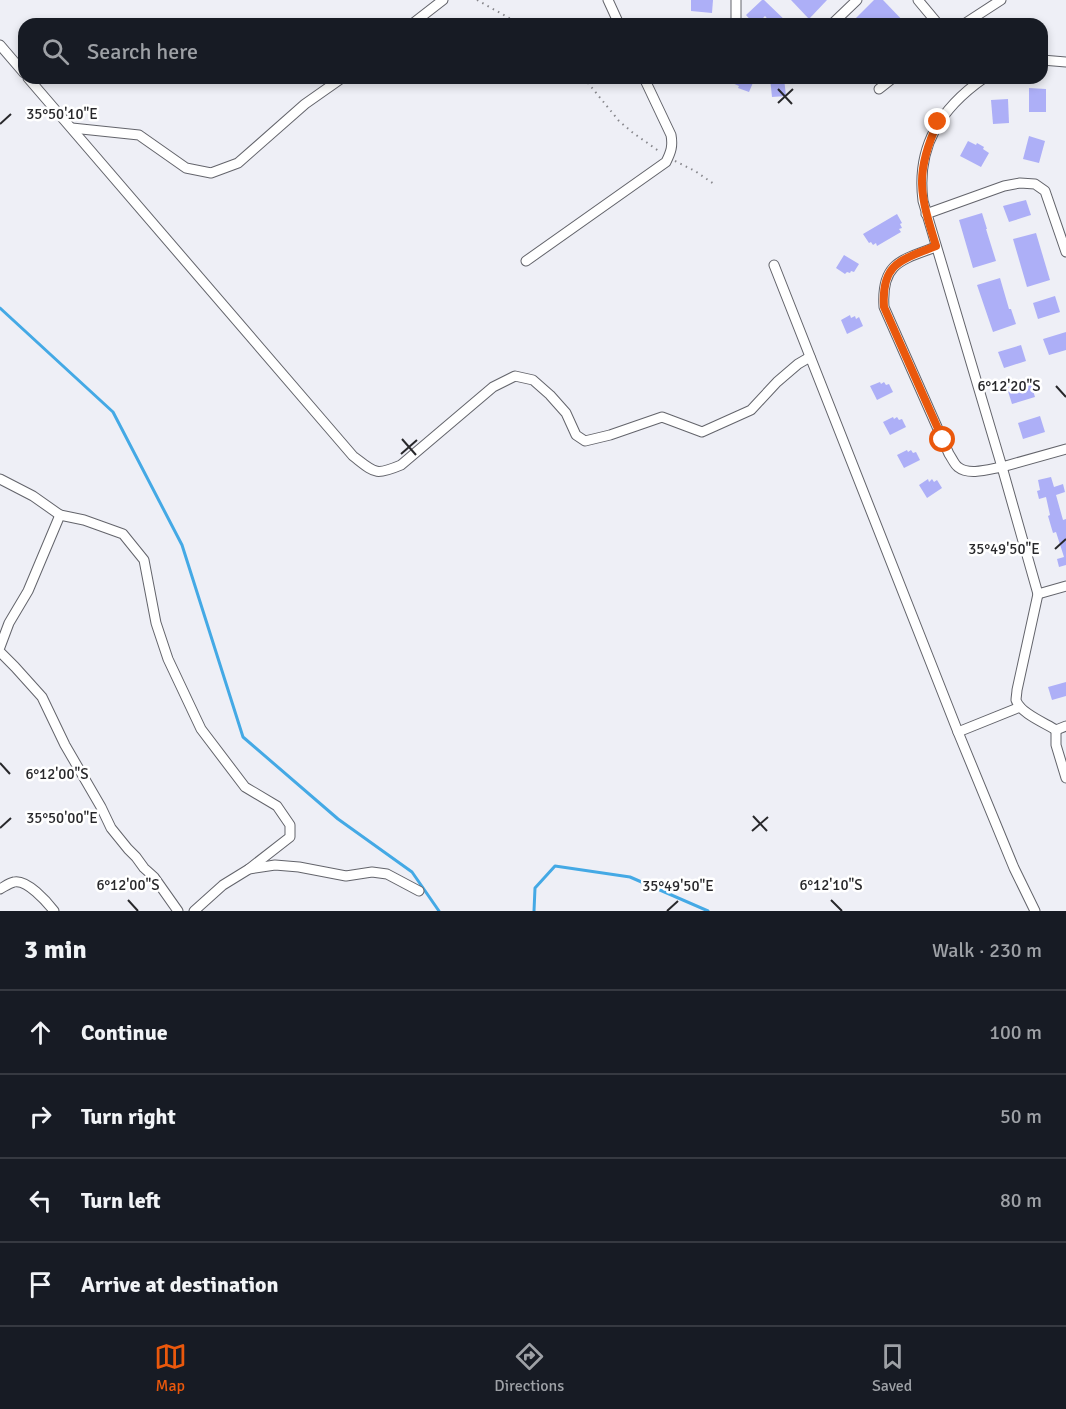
<!DOCTYPE html>
<meta charset="utf-8">
<style>
body{margin:0;font-family:Signika,sans-serif;background:#20242c;color:#f1f3f6}
.stop{position:absolute;width:18px;height:18px;margin:-14px;border:4px solid #ea580c;border-radius:50%;background:#fff}
.stop.end{background:#ea580c;border-color:#fff;box-shadow:0 2px 6px #0008}
.list{margin:0;padding:0;list-style:none}
h2{display:flex;justify-content:space-between;align-items:center;height:78px;margin:0;padding:0 24px;font-size:26px}
h2 small{font-size:20px;font-weight:400;color:#9ea1a6}
.list li{display:grid;grid-template-columns:39px 1fr auto;gap:18px;align-items:center;box-sizing:border-box;height:84px;padding:0 24px;border-top:2px solid #363941}
.list b{display:block;font-size:22px;white-space:nowrap}
.list em{font-size:20px;font-style:normal;color:#9ea1a6}
.icon{flex:none;width:33px;height:33px;fill:none;stroke:currentColor;stroke-width:2;stroke-linecap:round;stroke-linejoin:round}
.map{position:relative;flex:none;width:1066px;height:911px;overflow:hidden}
.search{position:absolute;background:#171b24;box-shadow:0 3px 9px #0003;left:18px;right:18px;top:18px;height:66px;display:flex;align-items:center;gap:15px;box-sizing:border-box;padding:0 21px;border-radius:18px;color:#9ea1a6;font-size:22px}
.sheet{height:414px;background:#171b24}
nav{display:flex;justify-content:space-around;align-items:center;box-sizing:border-box;height:84px;border-top:2px solid #363941;background:#171b24;font-size:16px;color:#9ea1a6}
nav a{display:grid;justify-items:center;gap:3px}
nav .on{color:#ea580c}
.map>svg:first-child{display:block}
</style>
<div class="map">
<svg width="1066" height="911" viewBox="0 0 1066 911">
<rect width="100%" height="100%" fill="#eeeff6"/>
<g fill="none" stroke-linecap="round" stroke-linejoin="round">
<g stroke="#44a9e5" stroke-width="3">
<path d="M0,308L113,412L182,545L243,737L338,819L412,872L439,911"/>
<path d="M534,911L535,888L555,866L630,877L708,911"/>
</g>
</g>
<g fill="#adaff7">
<path d="M691,0H713L712,13L691,11Z"/>
<path d="M762,0H764L789,24H772L765,16L757,24H754L746,15Z"/>
<path d="M791,0H827L809,19Z"/>
<path d="M874,0H883L906,24H850Z"/>
<path d="M721,78H755L749,92L738,88L739,86Z"/>
<path d="M770,78H784L786,96L772,97Z"/>
<path d="M1029,88L1046,89V112H1029Z"/>
<path d="M1008,99L1009,123L993,124L991,100Z"/>
<path d="M1029,136L1045,141L1039,163L1023,159Z"/>
<path d="M968,141L976,145L977,143L984,147L983,149L989,153L981,167L960,156Z"/>
<path d="M1026,200L1031,215L1009,222L1003,206Z"/>
<path d="M982,213L987,229H986L996,261L973,268L959,220Z"/>
<path d="M897,214L902,223L900,224L902,228L899,229L901,232L877,246L876,243L873,245L871,242L869,243L863,234Z"/>
<path d="M1036,233L1050,280L1027,287L1013,239Z"/>
<path d="M844,255L859,264L854,272L851,271L850,273L847,272L845,274L836,268Z"/>
<path d="M1000,278L1009,309H1011L1016,324L993,332L977,285Z"/>
<path d="M1055,296L1060,312L1038,319L1033,303Z"/>
<path d="M850,315L851,318L855,316L856,319L859,317L863,326L847,334L841,320Z"/>
<path d="M1066,332V350L1049,355L1043,339Z"/>
<path d="M1021,345L1026,361L1004,368L998,352Z"/>
<path d="M1030,381L1035,397L1012,404L1007,388Z"/>
<path d="M880,382L881,384L884,382L886,385L889,384L893,392L877,400L870,386Z"/>
<path d="M1040,416L1045,432L1023,439L1018,423Z"/>
<path d="M893,417L894,419L897,417L899,420L902,419L906,427L890,435L883,422Z"/>
<path d="M907,450L908,452L911,450L913,453L916,452L920,460L904,468L897,455Z"/>
<path d="M1051,477L1054,487L1063,484L1065,492L1056,495L1063,520L1066,519V565L1059,567L1057,559L1064,557L1056,532L1053,533L1048,516L1050,515L1046,497L1039,499L1037,491L1040,490L1038,480Z"/>
<path d="M928,479L929,482L932,479L934,482L937,480L942,488L927,498L919,485Z"/>
<path d="M1066,682V696L1052,700L1048,687Z"/>
</g>
<g fill="none" stroke-linecap="round" stroke-linejoin="round">
<g stroke="#63646b" stroke-width="11">
<g id="street">
<path d="M608,0L619,24"/>
<path d="M736,0V20L738,24"/>
<path d="M918,0L938,24"/>
<path d="M412,24L443,0"/>
<path d="M832,24L857,0"/>
<path d="M964,24L1001,0"/>
<path d="M0,45L24,73"/>
<path d="M1042,60L1066,62"/>
<path d="M28,78L353,456C375,473 375,476 401,465L493,387L515,376L533,380L550,395L566,413L576,435L585,441L610,435L662,417L702,432L751,410L777,382L798,364L810,357"/>
<path d="M984,78C941,108 916,146 923,201L1002,467L1066,449"/>
<path d="M879,89L893,78"/>
<path d="M72,128L139,135L186,168L211,173L238,163L305,104L342,78"/>
<path d="M926,214L1004,186L1020,183L1035,184L1045,191L1066,252"/>
<path d="M936,247C901,260 881,263 884,307L949,454C952,458 954,464 958,467C969,476 990,469 1002,467L1038,594L1066,586"/>
<path d="M526,261L666,162C671,152 673,146 671,135L644,78"/>
<path d="M774,265L958,732L1014,868L1035,911"/>
<path d="M0,479L33,496L60,515"/>
<path d="M1038,594L1017,690C1017,692 1016,698 1016,700C1020,713 1045,723 1056,730L1066,726"/>
<path d="M0,647L9,623L28,591L60,515L84,520L123,534L144,560L156,623L168,659L201,729L245,787L277,806L290,825V837L249,869"/>
<path d="M0,652L15,667L42,697L65,745L101,807L111,828L128,849L136,857L144,868L154,877L178,911"/>
<path d="M1056,730V745L1066,778"/>
<path d="M958,732L1020,707"/>
<path d="M0,889C4,887 9,883 14,882C27,879 47,902 54,911"/>
<path d="M194,911L223,885L249,869L275,865L299,867L346,876L372,872L387,874L419,891"/>
</g>
</g>
<g stroke="#87878c" stroke-width="2" stroke-dasharray="1.5 4.5" stroke-linecap="butt">
<path d="M477,0L520,24"/>
<path d="M584,78L619,121L632,132L660,152"/>
<path d="M675,161L695,171L714,184"/>
</g>
<use href="#street" stroke="#fff" stroke-width="9"/>
</g>
<g fill="none" stroke-linecap="round" stroke-linejoin="round">
<path stroke="#ea580c" stroke-width="8" d="M938,122C914,174 920,194 936,246C901,260 881,263 884,307L943,440"/>
</g>
<path fill="none" stroke="#28282b" stroke-width="2" d="M778,89L792,104M778,103L793,89M0,124L11,114M1056,386L1066,397M402,439L416,455M401,454L417,440M1055,549L1066,539M0,763L10,774M753,816L767,831M0,828L11,818M752,831L768,817M128,900L138,911M831,900L842,911M667,911L678,901"/>
<g font-size="15" text-anchor="middle" fill="#28282b" stroke="#fff" stroke-width="5" stroke-linejoin="round" paint-order="stroke">
<text x="62" y="119">35°50'10"E</text>
<text x="1009" y="391">6°12'20"S</text>
<text x="1004" y="554">35°49'50"E</text>
<text x="57" y="779">6°12'00"S</text>
<text x="62" y="823">35°50'00"E</text>
<text x="128" y="890">6°12'00"S</text>
<text x="831" y="890">6°12'10"S</text>
<text x="678" y="891">35°49'50"E</text>
</g>
</svg>
<div class="stop" style="left:943px;top:440px"></div>
<div class="stop end" style="left:938px;top:122px"></div>
<div class="search"><svg class="icon" aria-label="search" viewBox="0 0 24 24"><circle cx="10" cy="10" r="6"/><path d="M15 15l6 6"/></svg>Search here</div>
</div>
<section class="sheet">
<h2>3 min<small>Walk · 230 m</small></h2>
<ul class="list">
<li><svg class="icon" aria-label="ahead" viewBox="0 0 24 24"><path d="M12 20V5M6 11l6-6 6 6"/></svg><div><b>Continue</b></div><em>100 m</em></li>
<li><svg class="icon" aria-label="right" viewBox="0 0 24 24"><path d="M7 20v-9h11M14 6l5 5-5 5"/></svg><div><b>Turn right</b></div><em>50 m</em></li>
<li><svg class="icon" aria-label="left" viewBox="0 0 24 24"><path d="M17 20v-9H6M10 6l-5 5 5 5"/></svg><div><b>Turn left</b></div><em>80 m</em></li>
<li><svg class="icon" aria-label="arrive" viewBox="0 0 24 24"><path d="M6 21V4h12l-3 4 3 4H6"/></svg><div><b>Arrive at destination</b></div></li>
</ul>
</section>
<nav>
<a class="on"><svg class="icon" aria-label="map" viewBox="0 0 24 24"><path d="M3 6l6-2 6 2 6-2v14l-6 2-6-2-6 2zM9 4v14M15 6v14"/></svg>Map</a>
<a><svg class="icon" aria-label="directions" viewBox="0 0 24 24"><path d="M12 3l9 9-9 9-9-9zM9 14v-3h6M13 9l2 2-2 2"/></svg>Directions</a>
<a><svg class="icon" aria-label="saved" viewBox="0 0 24 24"><path d="M7 4h10v16l-5-4-5 4z"/></svg>Saved</a>
</nav>
